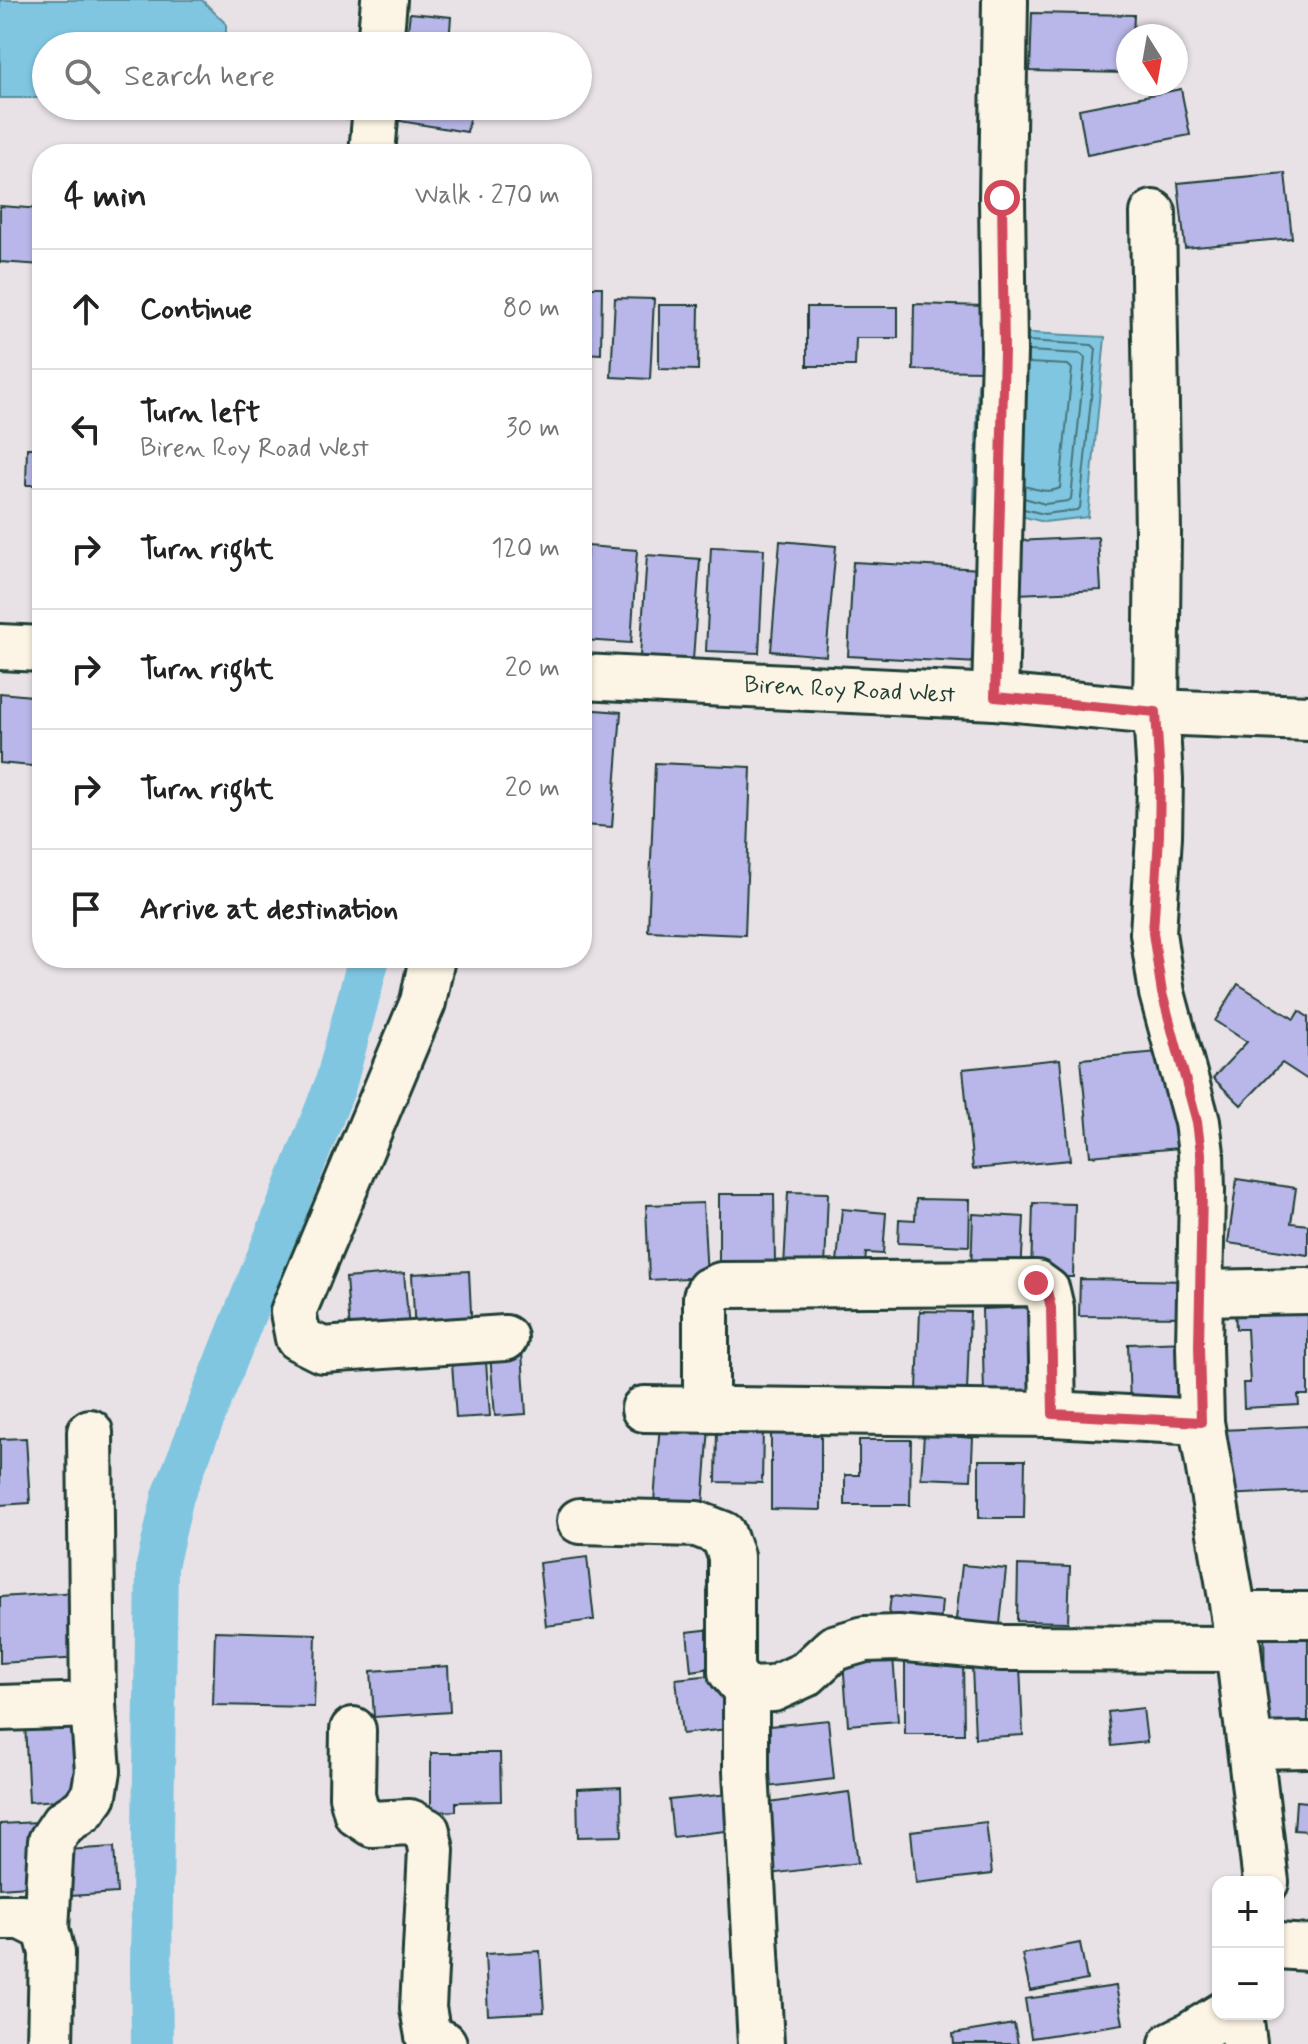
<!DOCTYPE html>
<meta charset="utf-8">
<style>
body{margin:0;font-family:Mynerve,sans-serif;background:#f2f2f2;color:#222}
.controls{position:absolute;right:24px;bottom:24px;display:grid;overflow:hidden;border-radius:16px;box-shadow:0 2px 6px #0004}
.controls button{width:72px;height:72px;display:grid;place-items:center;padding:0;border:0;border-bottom:2px solid #e0e0e0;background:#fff;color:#222;font:40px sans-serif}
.compass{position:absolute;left:1116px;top:24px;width:72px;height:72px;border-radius:50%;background:#fff;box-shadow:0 2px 6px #0004;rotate:169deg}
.stop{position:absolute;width:24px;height:24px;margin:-18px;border:6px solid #d1495b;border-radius:50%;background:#fff}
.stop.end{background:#d1495b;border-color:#fff;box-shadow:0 2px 8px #0008}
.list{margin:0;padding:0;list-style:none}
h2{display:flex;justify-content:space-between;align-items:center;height:104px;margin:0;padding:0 32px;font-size:34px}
h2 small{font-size:26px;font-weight:400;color:#767676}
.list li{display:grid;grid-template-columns:52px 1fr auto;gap:24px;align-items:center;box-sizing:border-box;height:120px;padding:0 32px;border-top:2px solid #e0e0e0}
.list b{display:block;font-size:30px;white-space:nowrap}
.list p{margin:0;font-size:26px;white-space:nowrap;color:#767676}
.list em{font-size:26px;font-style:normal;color:#767676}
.icon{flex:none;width:44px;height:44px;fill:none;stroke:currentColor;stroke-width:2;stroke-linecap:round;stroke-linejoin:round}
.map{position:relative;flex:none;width:1308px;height:2044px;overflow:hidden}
.search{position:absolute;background:#fff;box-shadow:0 2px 6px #0004;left:32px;top:32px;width:560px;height:88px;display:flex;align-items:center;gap:20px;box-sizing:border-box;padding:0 28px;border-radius:44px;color:#767676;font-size:30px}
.panel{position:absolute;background:#fff;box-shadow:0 2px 6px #0004;left:32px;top:144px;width:560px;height:824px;border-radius:32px}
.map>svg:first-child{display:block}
</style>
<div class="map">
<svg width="1308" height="2044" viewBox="0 0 1308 2044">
<rect width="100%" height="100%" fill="#e8e2e6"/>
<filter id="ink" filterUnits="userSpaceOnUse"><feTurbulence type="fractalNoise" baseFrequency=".0125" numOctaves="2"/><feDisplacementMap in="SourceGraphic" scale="16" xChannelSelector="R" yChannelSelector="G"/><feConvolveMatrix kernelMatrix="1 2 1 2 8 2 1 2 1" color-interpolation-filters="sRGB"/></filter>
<g filter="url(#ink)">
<g fill="#80c6e1" stroke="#598f9c" stroke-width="2">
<path d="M0,0H202L226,24V46H46V98H0Z"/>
<path d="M993,331L1105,337L1088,517L1044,522L974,504L978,385Z"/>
</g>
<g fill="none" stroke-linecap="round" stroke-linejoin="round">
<g stroke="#467479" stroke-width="2">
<path d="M1024,486C1037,489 1049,494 1060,488L1072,369L1068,365L1028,363"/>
<path d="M1024,498L1045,504L1068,501L1071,499L1085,358L1081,354L1028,351"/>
<path d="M1024,509L1044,514L1077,510L1080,508L1096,349L1092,345L1028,341"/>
</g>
<path stroke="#80c6e1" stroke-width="42" d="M152,2044L151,1965L157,1566L173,1496L335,1086L369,958"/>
</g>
<g fill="#b9b7e9" stroke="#1f3d34" stroke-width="2">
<path d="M410,13L451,17L449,43L483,46H406Z"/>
<path d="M1032,13L1134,15L1133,36H1128V73L1030,71Z"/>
<path d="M1181,89L1190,135L1087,155L1079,109Z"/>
<path d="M297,106H364L362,120L296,113Z"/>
<path d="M403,106H472L467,132L400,121Z"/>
<path d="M1285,173L1292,238L1185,248L1178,183Z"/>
<path d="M0,206L42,209V265L0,262Z"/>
<path d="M582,287H602L601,354L582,353Z"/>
<path d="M615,298L654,299L650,379L611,377Z"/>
<path d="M914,304L985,306L984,371L913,370Z"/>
<path d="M659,305H699L698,370L659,369Z"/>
<path d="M807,307H898V338H856L855,366H807Z"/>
<path d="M27,448H42V485H26Z"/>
<path d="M1098,537L1101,590L1018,594L1016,541Z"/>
<path d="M780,541L836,546L826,656L771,651Z"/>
<path d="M587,546L637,550L631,643L582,640Z"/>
<path d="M711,547L764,549L759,653L706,651Z"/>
<path d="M647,555L700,559L693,660L640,656Z"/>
<path d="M853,562L982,569L978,663L848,656Z"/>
<path d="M0,693L42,697V767L0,763Z"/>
<path d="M582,709L621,712L612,827L582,825Z"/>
<path d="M655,763L751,767L745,935L648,931Z"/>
<path d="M1238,984L1294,1019L1299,1011L1308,1017V1080L1282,1063L1241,1105L1213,1078L1247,1042L1215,1021Z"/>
<path d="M1170,1051L1179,1148L1090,1156L1081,1059Z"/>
<path d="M1060,1059L1070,1160L973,1169L963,1069Z"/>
<path d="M1237,1179L1296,1188L1291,1223L1308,1225V1255L1228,1243Z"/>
<path d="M788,1192L828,1193L825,1268L784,1267Z"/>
<path d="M719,1194H774L775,1263H719Z"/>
<path d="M916,1199L970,1200L969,1246L898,1243L899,1219L915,1220Z"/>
<path d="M703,1203L707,1277L649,1280L646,1205Z"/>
<path d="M1033,1203L1075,1204L1073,1277H1031Z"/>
<path d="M842,1209L886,1213L883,1254L866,1253L864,1276L836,1273Z"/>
<path d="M973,1214L1024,1217L1021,1275L971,1272Z"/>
<path d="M469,1271L472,1333L415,1336L412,1274Z"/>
<path d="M404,1273L410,1339L351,1344L346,1278Z"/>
<path d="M1080,1279L1191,1281V1317L1079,1316Z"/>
<path d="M1031,1307L1033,1394L984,1395L982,1309Z"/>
<path d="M1235,1309L1308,1310V1395H1298L1299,1405L1244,1408L1243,1383H1250L1247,1329H1236Z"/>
<path d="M920,1311L970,1312L967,1392L917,1390Z"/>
<path d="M1188,1342L1190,1405L1130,1406L1128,1344Z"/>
<path d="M522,1352L526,1414L495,1416L490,1354Z"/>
<path d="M486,1362L490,1416L456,1418L452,1364Z"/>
<path d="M771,1422L821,1423V1510L771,1509Z"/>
<path d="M660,1423L709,1427L703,1506L654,1502Z"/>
<path d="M1308,1426V1491L1224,1495L1222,1430Z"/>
<path d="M717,1427L763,1428L762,1483L716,1482Z"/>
<path d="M924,1434L973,1438L971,1480L921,1478Z"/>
<path d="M26,1438L30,1503L0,1505V1439Z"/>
<path d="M859,1440H911L910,1505H845V1475H859Z"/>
<path d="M979,1460H1025L1024,1518H979Z"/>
<path d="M587,1557L594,1620L546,1626L539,1563Z"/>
<path d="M962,1565L1006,1569L999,1633L955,1628Z"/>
<path d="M1018,1565L1070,1567L1068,1622L1017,1621Z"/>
<path d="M77,1592L81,1658L0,1663V1597Z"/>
<path d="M891,1596L942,1601L939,1634L887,1630Z"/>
<path d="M1308,1610V1724L1265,1725L1264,1611Z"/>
<path d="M721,1628L726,1666L691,1671L687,1632Z"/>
<path d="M215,1631L316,1634L314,1707L213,1705Z"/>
<path d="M893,1656L898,1721L848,1725L843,1661Z"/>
<path d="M905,1657H963L964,1734H905Z"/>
<path d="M1020,1665L1023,1735L975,1738L972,1666Z"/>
<path d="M448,1666L450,1712L374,1717L371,1671Z"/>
<path d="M721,1674L727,1729L682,1734L676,1679Z"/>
<path d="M1143,1708L1147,1742L1112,1746L1108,1712Z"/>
<path d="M84,1720L88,1798L29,1802L25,1724Z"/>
<path d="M828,1720L834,1779L767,1787L760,1727Z"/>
<path d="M431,1753H500L501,1801L456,1802V1811L431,1812Z"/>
<path d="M621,1787L622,1836L578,1837L577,1789Z"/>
<path d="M849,1792L858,1863L770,1874L761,1804Z"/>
<path d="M739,1793L743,1829L673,1837L669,1800Z"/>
<path d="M1296,1801L1308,1802V1831L1294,1830Z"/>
<path d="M38,1822L42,1885L0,1888V1824Z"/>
<path d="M986,1822L992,1874L916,1883L911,1831Z"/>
<path d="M114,1847L117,1893L70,1896L67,1850Z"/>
<path d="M1080,1943L1087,1980L1030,1991L1022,1954Z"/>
<path d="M540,1951L544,2012L488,2015L485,1954Z"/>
<path d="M1116,1986L1123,2024L1031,2038L1025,1999Z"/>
<path d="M1014,2024L1018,2044H954L953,2034Z"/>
</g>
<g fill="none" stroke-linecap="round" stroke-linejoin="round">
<g stroke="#1f3d34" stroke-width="50">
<g id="street">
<path d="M380,46L384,0"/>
<path d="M372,154L376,106"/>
<path d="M1153,213L1158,533L1156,712L1160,779L1159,836L1153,933L1162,993L1197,1122L1201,1153L1202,1191L1199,1346L1201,1422L1234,1615L1266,1882"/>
<path d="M995,697L1004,351L1002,198L1005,0"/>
<path d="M432,958L423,1002L293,1312L298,1338L322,1350L505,1338"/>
<path d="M1200,1293L1308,1291"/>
<path d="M644,1409L1053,1414L1201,1422"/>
<path d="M706,1409V1297L709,1290L721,1285L1036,1283L1047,1291L1051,1308L1053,1414"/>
<path d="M580,1521L697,1524L723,1534L731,1556V1672L746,1690L773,1689L806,1674L834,1648L865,1639L898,1638L1002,1648L1238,1649"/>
<path d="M1234,1615H1308"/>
<path d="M746,1690V1771L761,2044"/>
<path d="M0,1708L93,1705"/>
<path d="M353,1730L352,1796L357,1814L372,1824L410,1822L427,1831L431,1850L423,2008L428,2036L444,2044"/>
<path d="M1251,1746L1308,1745"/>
<path d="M0,1917H22L46,1929L52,1953L50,2044"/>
<path d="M46,1929L51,1841L63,1823L83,1810L94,1795L98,1771L93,1705L90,1432"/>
<path d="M1278,1946L1308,1948"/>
<path d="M1240,2014L1244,2044"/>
<path d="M1172,2044L1190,2035L1224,2014"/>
</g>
</g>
<g stroke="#1f3d34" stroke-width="50">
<g id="secondary">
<path d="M0,647L42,649"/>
<path id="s1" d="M582,677L995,697L1156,712L1308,718"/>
</g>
</g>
<use href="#street" stroke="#fcf5e5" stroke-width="44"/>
<use href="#secondary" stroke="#fcf5e5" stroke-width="44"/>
</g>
</g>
<g fill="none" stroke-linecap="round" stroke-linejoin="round" filter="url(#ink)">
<path stroke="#d1495b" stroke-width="10" d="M1002,198L1004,351L995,697L1156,712L1160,779L1159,836L1153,933L1162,993L1197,1122L1201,1153L1202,1191L1199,1346L1201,1422L1053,1414L1051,1308L1047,1291L1036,1283"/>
</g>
<g text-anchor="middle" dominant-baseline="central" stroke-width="7" stroke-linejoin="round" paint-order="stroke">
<g font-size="24" fill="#1f3d34" stroke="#fcf5e5">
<text stroke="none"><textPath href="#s1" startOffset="268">Biren Roy Road West</textPath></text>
</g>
</g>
</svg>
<div class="controls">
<button>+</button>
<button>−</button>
</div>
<svg class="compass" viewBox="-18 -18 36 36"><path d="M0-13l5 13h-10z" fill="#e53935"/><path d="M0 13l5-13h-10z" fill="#767676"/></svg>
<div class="stop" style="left:1002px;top:198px"></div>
<div class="stop end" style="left:1036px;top:1283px"></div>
<div class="search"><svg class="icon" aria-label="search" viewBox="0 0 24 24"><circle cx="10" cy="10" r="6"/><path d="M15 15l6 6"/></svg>Search here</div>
<section class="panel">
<h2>4 min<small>Walk · 270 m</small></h2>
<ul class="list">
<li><svg class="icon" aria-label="ahead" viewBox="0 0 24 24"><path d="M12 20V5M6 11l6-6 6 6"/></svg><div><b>Continue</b></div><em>80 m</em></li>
<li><svg class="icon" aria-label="left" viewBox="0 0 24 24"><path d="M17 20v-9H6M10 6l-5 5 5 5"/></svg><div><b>Turn left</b><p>Biren Roy Road West</p></div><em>30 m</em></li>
<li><svg class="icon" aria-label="right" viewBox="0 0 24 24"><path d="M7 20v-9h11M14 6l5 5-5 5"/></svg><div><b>Turn right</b></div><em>120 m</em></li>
<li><svg class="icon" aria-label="right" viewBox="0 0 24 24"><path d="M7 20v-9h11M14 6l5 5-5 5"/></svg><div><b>Turn right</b></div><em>20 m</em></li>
<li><svg class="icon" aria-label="right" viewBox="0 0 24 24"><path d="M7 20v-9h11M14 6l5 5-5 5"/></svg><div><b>Turn right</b></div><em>20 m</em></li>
<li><svg class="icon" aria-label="arrive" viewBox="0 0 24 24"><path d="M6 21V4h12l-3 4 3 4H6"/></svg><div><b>Arrive at destination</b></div></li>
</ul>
</section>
</div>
